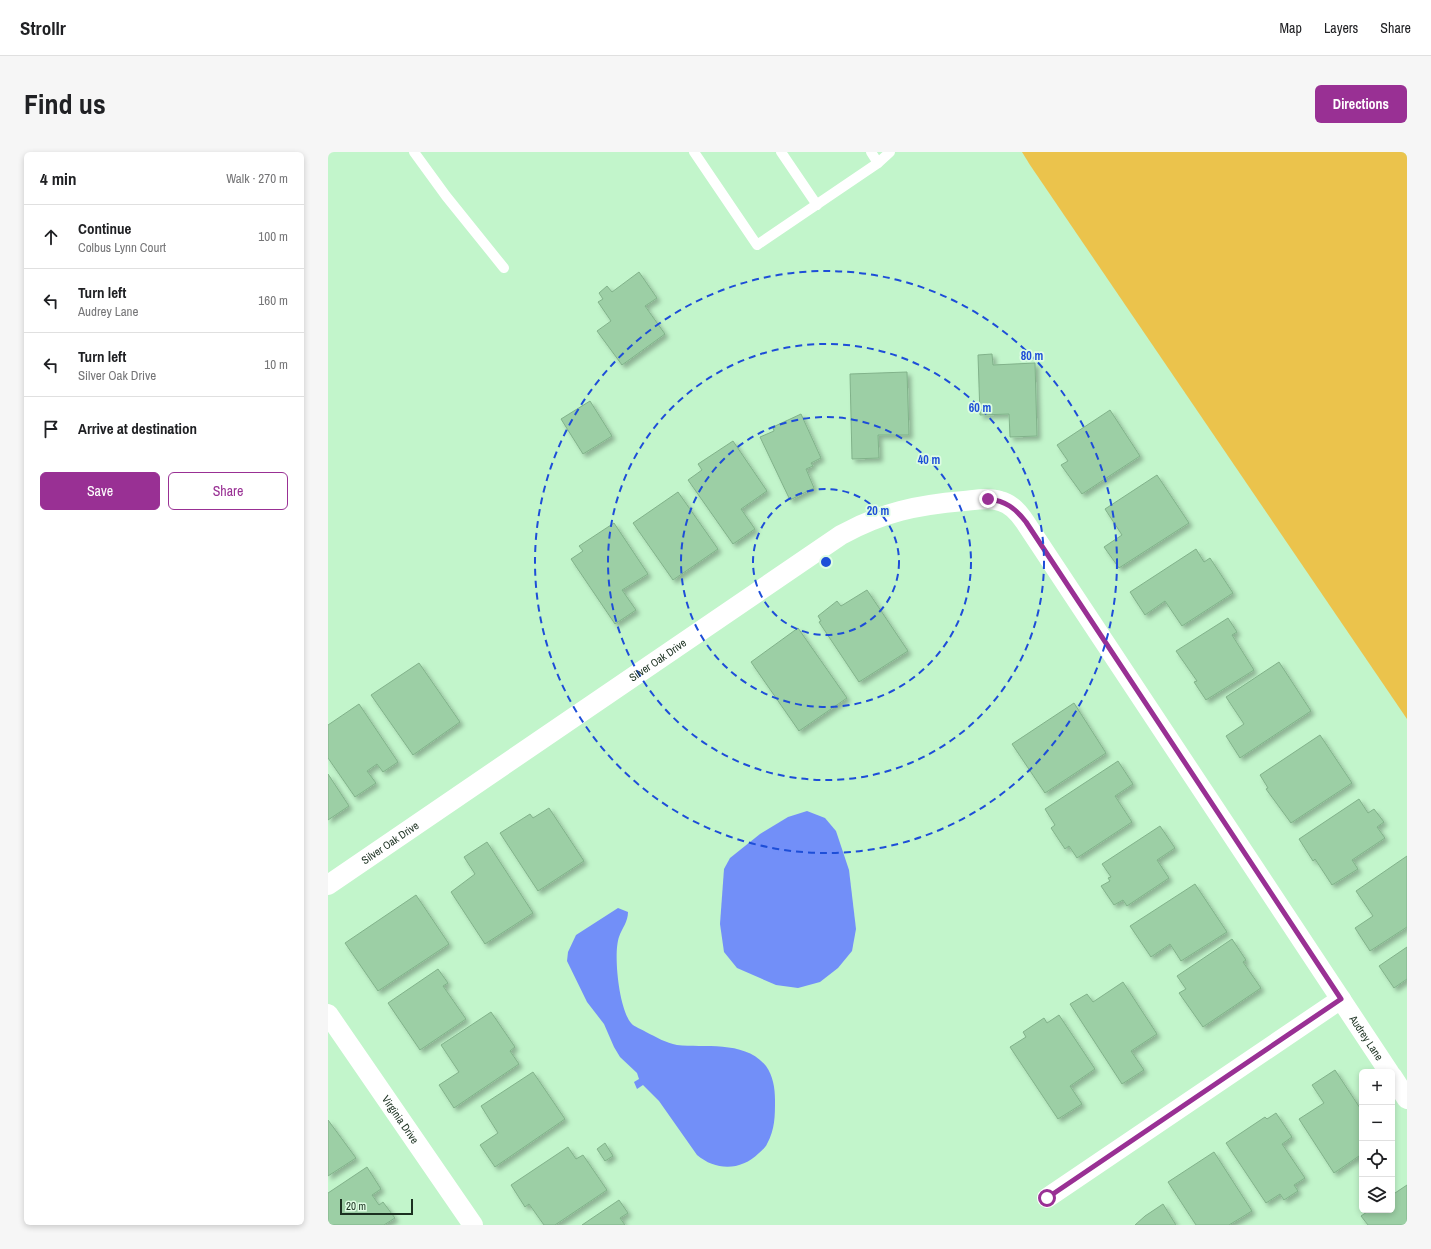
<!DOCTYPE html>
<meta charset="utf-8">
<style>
body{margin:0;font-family:"Archivo Narrow",sans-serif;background:#f6f6f6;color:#202124}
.controls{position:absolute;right:12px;bottom:12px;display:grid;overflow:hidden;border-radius:6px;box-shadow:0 2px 6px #0003}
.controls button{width:36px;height:36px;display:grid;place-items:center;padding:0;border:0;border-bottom:1px solid #e0e0e0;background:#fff;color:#202124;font:20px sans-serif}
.scale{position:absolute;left:12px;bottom:10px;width:73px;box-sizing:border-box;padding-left:4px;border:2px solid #1b3020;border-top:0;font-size:11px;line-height:14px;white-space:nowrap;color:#1b3020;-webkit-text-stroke:3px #defde3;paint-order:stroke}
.stop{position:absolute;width:12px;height:12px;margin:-9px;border:3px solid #993094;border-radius:50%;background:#fff}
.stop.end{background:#993094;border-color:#fff;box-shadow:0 1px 4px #0008}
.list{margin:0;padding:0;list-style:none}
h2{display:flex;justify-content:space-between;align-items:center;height:52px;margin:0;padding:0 16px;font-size:17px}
h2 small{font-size:13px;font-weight:400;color:#757577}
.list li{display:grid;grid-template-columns:26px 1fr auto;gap:12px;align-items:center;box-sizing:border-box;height:64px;padding:0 16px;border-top:1px solid #e0e0e0}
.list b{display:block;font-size:15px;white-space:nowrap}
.list p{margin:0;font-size:13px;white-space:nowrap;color:#757577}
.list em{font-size:13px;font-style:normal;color:#757577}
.actions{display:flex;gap:8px;padding:12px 16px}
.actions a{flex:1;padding:9px 0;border:1px solid #993094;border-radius:6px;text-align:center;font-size:14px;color:#993094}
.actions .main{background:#993094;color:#fff}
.icon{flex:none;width:22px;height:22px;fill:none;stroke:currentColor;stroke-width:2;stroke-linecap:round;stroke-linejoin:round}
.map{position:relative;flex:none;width:1079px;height:1073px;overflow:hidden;border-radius:6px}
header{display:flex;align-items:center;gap:24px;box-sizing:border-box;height:56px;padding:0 20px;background:#fff;border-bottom:1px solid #e0e0e0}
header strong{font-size:19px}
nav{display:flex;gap:22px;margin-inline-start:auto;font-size:14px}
.intro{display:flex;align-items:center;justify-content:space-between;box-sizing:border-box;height:96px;padding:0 24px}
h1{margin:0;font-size:28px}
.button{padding:10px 18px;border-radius:6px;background:#993094;color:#fff;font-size:14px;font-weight:700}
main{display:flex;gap:24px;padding:0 24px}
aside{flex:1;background:#fff;border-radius:6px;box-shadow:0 2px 6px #0003}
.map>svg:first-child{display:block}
</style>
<header>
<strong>Strollr</strong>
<nav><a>Map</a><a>Layers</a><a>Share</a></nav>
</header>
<div class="intro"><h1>Find us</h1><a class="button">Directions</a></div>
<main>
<aside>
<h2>4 min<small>Walk · 270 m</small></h2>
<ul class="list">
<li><svg class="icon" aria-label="ahead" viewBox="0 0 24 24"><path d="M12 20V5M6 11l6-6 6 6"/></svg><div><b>Continue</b><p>Colbus Lynn Court</p></div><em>100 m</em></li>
<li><svg class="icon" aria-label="left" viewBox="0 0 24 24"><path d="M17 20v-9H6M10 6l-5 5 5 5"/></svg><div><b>Turn left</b><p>Audrey Lane</p></div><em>160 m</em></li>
<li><svg class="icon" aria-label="left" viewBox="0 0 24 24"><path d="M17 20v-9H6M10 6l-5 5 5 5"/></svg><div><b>Turn left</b><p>Silver Oak Drive</p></div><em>10 m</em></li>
<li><svg class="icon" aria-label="arrive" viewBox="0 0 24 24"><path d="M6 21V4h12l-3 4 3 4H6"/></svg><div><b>Arrive at destination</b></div></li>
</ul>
<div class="actions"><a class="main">Save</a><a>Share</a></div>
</aside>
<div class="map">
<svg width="1079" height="1073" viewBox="0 0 1079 1073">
<defs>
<filter id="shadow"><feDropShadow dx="3.5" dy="3.5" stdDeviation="2" flood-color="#0004"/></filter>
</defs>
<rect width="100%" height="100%" fill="#c2f5cb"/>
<path fill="#ebc34c" d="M694,0H1079V567L702,13Z"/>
<g fill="#728ff8">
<path d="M479,659L497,666L508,679L521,718L528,777L524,799L510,816L492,830L470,836L448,833L409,816L396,800L392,772L396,717L402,706L432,682L460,665Z"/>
<path d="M290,756L300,760C300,770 294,776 291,785C285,802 291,857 303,871C306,875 314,877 318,880C328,885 338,891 349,893C377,896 417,888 438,914C445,924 447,936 447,948C447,964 447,977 439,992C438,995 434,998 431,1001C413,1019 388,1019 369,1003L331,949L315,933L309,937L306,930L311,927L309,921L292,905L286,895L276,872L259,850L239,809L240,800L248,783Z"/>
</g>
<g fill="#9ccfa5" stroke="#81b28a" filter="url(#shadow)">
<path d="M311,120L329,146L317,154L337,182L294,213L269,179L283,169L270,150L275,147L271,141L279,134L284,140Z"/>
<path d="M664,202L665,213L707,211L709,284L682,285L681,262L652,263L650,203Z"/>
<path d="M579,220L581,283H550L551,306L524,307L522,222Z"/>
<path d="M262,249L284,284L255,302L233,267Z"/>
<path d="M782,258L812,304L754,342L733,313L740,309L729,293Z"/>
<path d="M473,262L493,306L483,311L485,314L478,317L486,336L462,348L432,285L446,279L445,275Z"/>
<path d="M405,289L439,339L413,357L427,377L405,392L360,328L374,318L370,312Z"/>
<path d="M829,323L861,371L791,416L776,395L794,383L777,357Z"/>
<path d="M350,340L390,397L345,428L305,371Z"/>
<path d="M286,371L320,422L294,438L308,458L287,472L243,407L255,399L251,394Z"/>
<path d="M868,397L876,410L882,406L905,441L854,474L837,449L817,463L802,440Z"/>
<path d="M539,438L580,499L531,530L491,470L493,469L490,464L509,449L513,454Z"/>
<path d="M900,466L909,480L904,483L926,518L878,548L866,530L869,529L848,499Z"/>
<path d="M470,476L519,546L471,579L423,510Z"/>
<path d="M951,510L983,559L912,606L898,584L916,572L898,545Z"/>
<path d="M91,511L132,570L85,603L43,543Z"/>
<path d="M746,551L778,601L717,641L684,592Z"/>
<path d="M31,552L70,610L55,620L49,612L39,619L48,631L27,645L0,606V573Z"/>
<path d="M992,583L1024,631L963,671L938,637L940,636L932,623Z"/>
<path d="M790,609L805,632L787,644L804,670L749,706L741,694L737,697L723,676L727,673L717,657Z"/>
<path d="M0,622L21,654L0,668Z"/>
<path d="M1031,647L1040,661L1046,657L1056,670L1049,675L1057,686L1024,708L1030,717L1004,733L987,707L985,709L971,687Z"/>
<path d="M221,656L256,709L210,739L172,681L202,662L205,666Z"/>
<path d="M832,674L847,696L829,708L841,726L799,754L795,748L786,753L773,734L782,729L780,726L783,725L774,712Z"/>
<path d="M159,690L205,761L157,792L123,740L147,722L136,705Z"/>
<path d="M1079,704V775L1042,799L1027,776L1045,764L1028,739Z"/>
<path d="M867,732L899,780L853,809L842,792L823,805L802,774Z"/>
<path d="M88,743L121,792L50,839L17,791Z"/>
<path d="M904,787L918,808L915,810L933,836L875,875L851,841L858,837L849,824Z"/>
<path d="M1079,795V827L1066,836L1051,814Z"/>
<path d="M110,817L120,831L115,834L138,867L92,898L60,851Z"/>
<path d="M795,830L829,882L803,899L816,918L794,932L742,852L759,842L765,850Z"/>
<path d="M163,860L187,895L182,899L191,912L126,956L111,933L131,920L113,893Z"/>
<path d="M731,863L767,917L742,934L754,952L730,967L682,895L698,885L695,880L716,866L719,871Z"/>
<path d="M1007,918L1034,959V1002L1006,1021L971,967L996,951L984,933Z"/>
<path d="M205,920L237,967L167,1015L152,993L170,981L153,954Z"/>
<path d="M948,961L964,985L954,992L977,1026L966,1033L970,1039L956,1048L952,1042L938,1051L898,991L937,965L939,967Z"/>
<path d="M0,968L28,1006L0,1024Z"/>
<path d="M277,991L285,1004L277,1009L269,997Z"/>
<path d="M240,995L248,1007L255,1003L279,1038L227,1073H216L201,1052L197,1055L183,1033Z"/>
<path d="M886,1000L924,1059L901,1073H868L840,1030Z"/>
<path d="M39,1015L53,1037L44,1043L51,1053L55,1050L67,1066L56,1073H0V1041Z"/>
<path d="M1079,1033V1073H1040L1033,1064L1042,1058H1064V1043Z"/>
<path d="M291,1048L300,1061L292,1066L297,1073H254Z"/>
<path d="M835,1052L848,1073H807L817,1064Z"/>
</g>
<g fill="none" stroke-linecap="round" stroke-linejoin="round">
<g stroke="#fff" stroke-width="10">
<path d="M86,0L118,44L176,116"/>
<path d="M366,0L429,93L550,11L562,0"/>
<path d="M453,0L489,53"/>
<path d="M543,0L550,11"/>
</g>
<g stroke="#fff" stroke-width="20">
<path id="s1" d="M0,733L513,383C555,360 589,353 636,349C647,348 661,345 672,349C684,352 691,361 697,370L1061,920"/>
<path id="s2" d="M0,862L145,1073"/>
<path d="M1064,924L1079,947"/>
<path d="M719,1046L1013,847"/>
</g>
</g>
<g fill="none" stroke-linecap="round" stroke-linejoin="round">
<path stroke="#993094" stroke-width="5" d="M660,347C678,349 687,356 698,370L1013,847L719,1046"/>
</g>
<g fill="none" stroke="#1d4ed8" stroke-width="2" stroke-dasharray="7 5">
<circle cx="498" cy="410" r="73"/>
<circle cx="498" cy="410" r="145"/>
<circle cx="498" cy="410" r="218"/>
<circle cx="498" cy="410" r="291"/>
</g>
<g text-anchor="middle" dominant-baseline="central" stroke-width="3.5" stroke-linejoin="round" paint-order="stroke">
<g font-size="11" fill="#1b3020" stroke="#defde3">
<text stroke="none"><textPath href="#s1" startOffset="399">Silver Oak Drive</textPath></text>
<text stroke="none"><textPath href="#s1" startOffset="75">Silver Oak Drive</textPath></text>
<text stroke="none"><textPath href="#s1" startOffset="1438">Audrey Lane</textPath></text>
<text stroke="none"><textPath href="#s2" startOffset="128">Virginia Drive</textPath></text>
</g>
</g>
<circle cx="498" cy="410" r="6" fill="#1d4ed8" stroke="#defde3" stroke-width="2"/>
<g font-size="12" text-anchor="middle" font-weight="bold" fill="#1d4ed8" stroke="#defde3" stroke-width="3.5" stroke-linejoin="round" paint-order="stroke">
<text x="704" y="208">80 m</text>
<text x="652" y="260">60 m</text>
<text x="601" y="312">40 m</text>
<text x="550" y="363">20 m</text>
</g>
</svg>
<div class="controls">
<button>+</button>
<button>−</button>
<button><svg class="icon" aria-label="locate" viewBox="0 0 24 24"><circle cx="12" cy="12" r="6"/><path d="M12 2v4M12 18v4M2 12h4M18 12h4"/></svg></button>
<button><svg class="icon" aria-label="layers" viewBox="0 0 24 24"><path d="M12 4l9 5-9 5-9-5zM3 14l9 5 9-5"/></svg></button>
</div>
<div class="scale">20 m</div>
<div class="stop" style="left:719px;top:1046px"></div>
<div class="stop end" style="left:660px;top:347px"></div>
</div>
</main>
